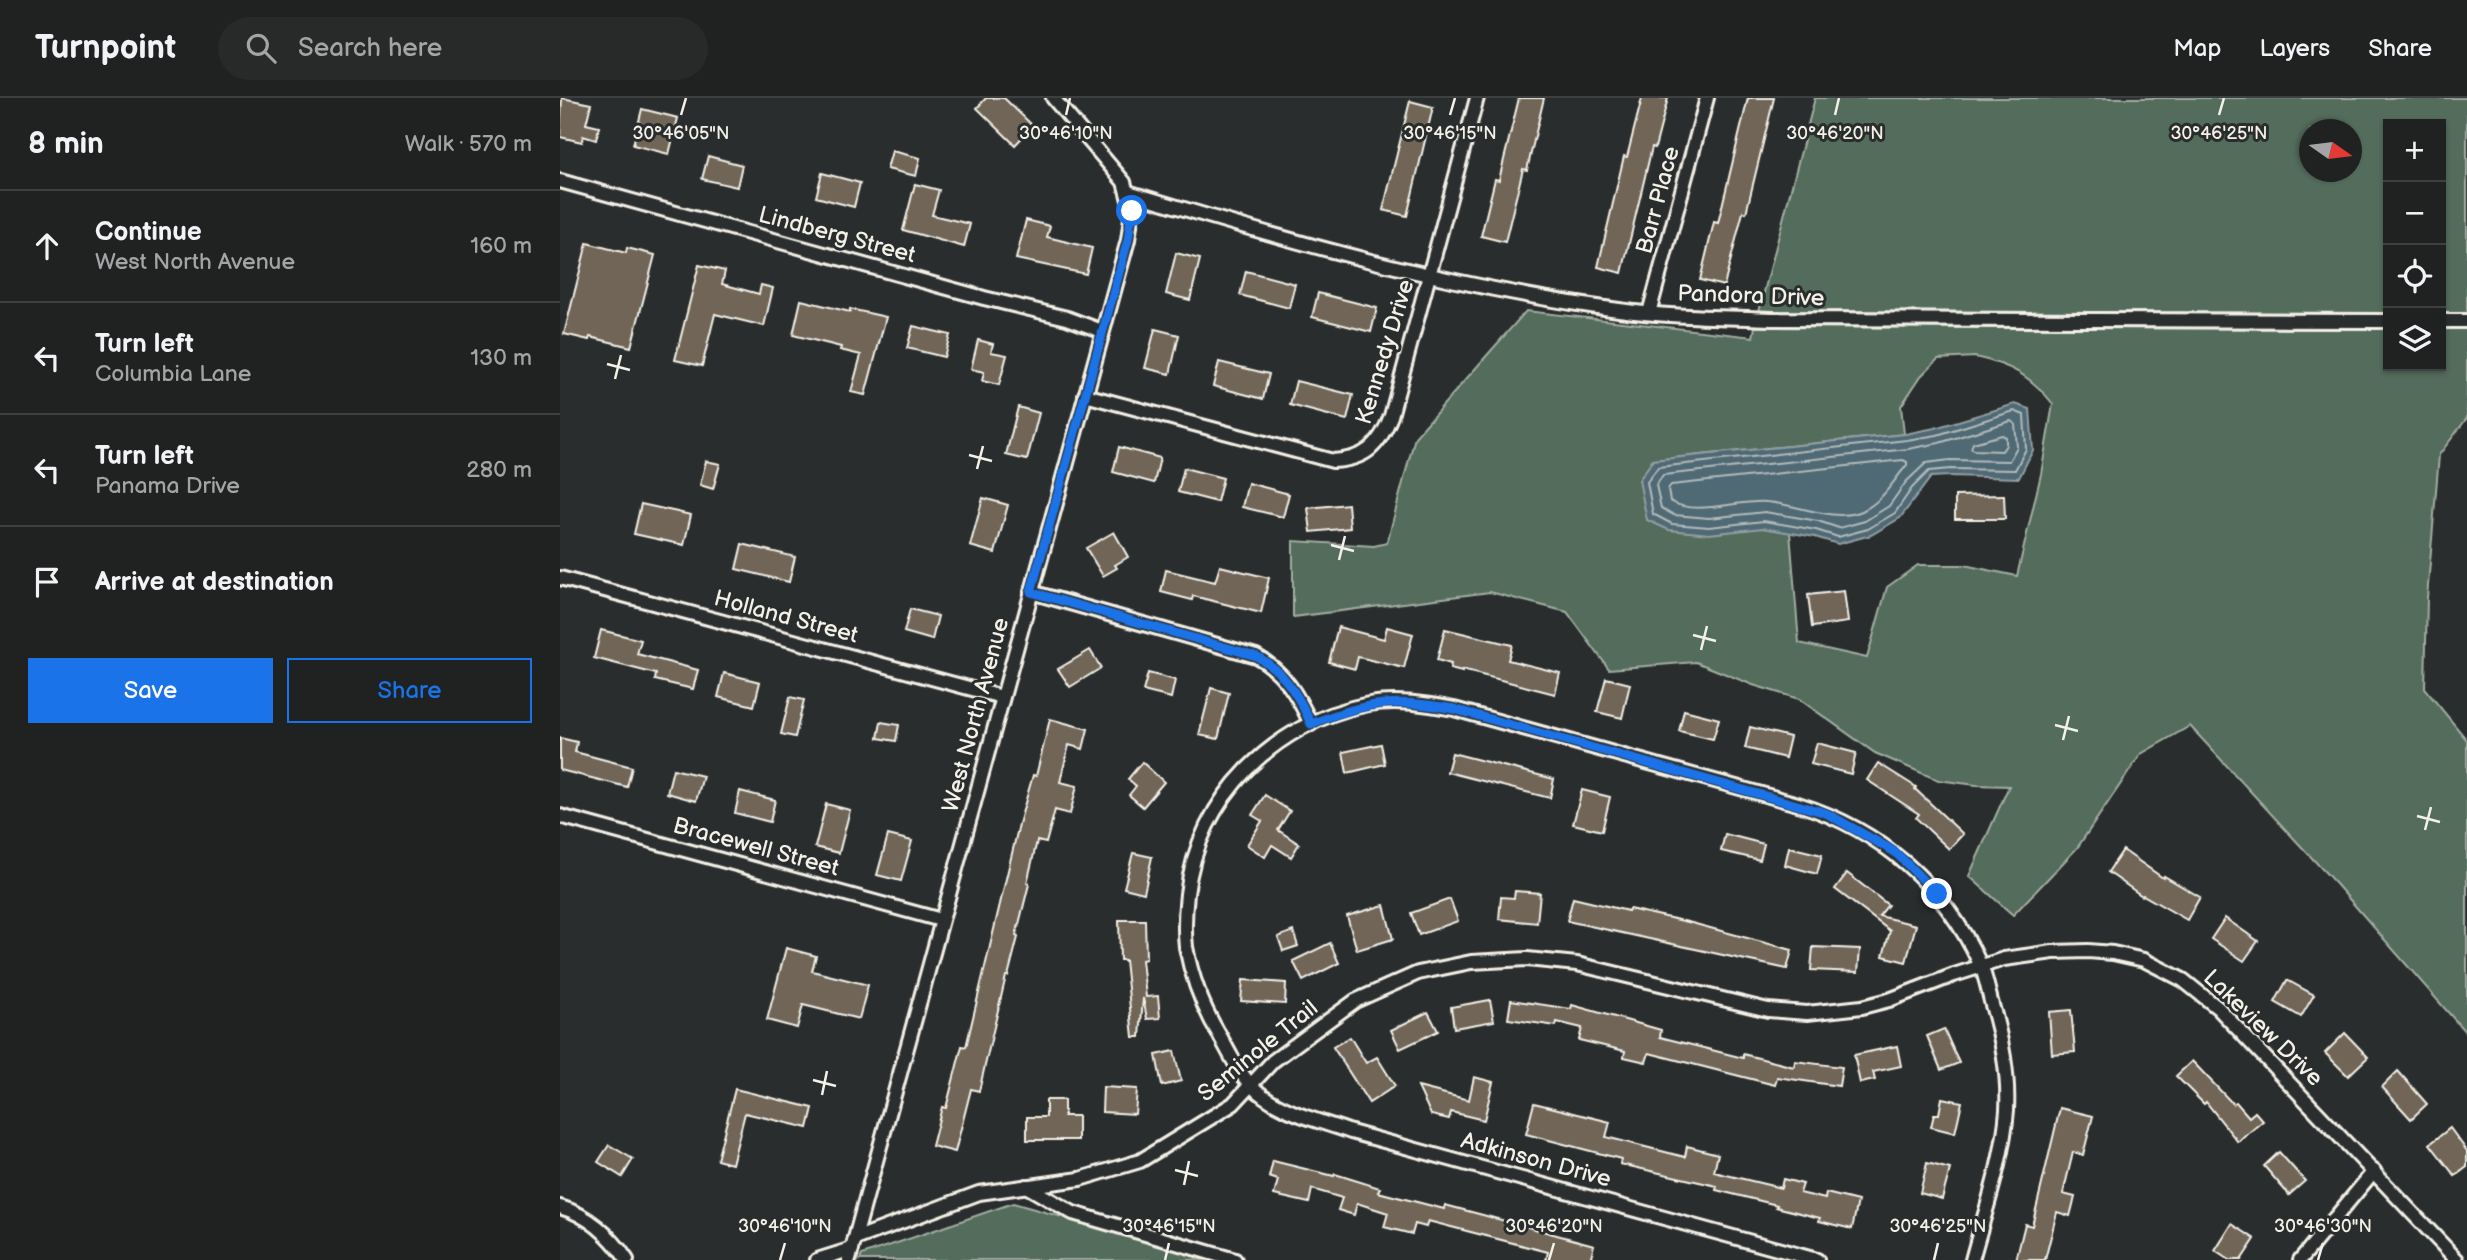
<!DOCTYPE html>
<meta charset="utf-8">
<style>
body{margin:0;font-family:"Balsamiq Sans",sans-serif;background:#282a2a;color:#f1f3f6}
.controls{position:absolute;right:21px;top:21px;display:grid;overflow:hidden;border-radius:0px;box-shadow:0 2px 5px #0004}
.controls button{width:63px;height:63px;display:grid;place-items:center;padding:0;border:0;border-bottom:2px solid #3d3f40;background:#202222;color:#f1f3f6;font:35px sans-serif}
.compass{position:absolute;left:1739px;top:21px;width:63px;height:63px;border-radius:50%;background:#202222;box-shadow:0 2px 5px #0004;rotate:104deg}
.stop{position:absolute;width:21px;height:21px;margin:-16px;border:5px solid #1a73e8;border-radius:50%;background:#fff}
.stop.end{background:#1a73e8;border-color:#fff;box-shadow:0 2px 7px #0008}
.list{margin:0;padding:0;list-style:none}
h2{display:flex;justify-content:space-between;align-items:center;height:91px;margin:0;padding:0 28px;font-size:30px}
h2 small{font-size:23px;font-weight:400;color:#a2a4a5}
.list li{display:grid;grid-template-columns:46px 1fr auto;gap:21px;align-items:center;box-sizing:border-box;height:112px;padding:0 28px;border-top:2px solid #3d3f40}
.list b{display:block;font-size:26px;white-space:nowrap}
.list p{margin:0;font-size:23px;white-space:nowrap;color:#a2a4a5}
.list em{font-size:23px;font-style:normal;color:#a2a4a5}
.actions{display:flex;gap:14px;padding:21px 28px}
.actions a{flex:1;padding:16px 0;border:2px solid #1a73e8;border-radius:0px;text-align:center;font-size:24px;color:#1a73e8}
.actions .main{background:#1a73e8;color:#fff}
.icon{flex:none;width:38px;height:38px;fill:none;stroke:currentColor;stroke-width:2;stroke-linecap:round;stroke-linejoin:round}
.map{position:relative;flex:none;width:1907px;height:1162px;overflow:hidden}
header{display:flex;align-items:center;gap:42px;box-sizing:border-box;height:98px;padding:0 35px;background:#202222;border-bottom:2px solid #3d3f40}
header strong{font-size:33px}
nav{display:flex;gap:38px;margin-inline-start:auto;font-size:24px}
.search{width:490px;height:63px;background:#282a2a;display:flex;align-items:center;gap:18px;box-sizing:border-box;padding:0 24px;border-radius:38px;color:#a2a4a5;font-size:26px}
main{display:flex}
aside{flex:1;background:#202222}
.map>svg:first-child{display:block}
</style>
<header>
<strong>Turnpoint</strong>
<div class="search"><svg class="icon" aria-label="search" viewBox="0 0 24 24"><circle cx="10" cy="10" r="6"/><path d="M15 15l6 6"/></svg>Search here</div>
<nav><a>Map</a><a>Layers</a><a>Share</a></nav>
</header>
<main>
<aside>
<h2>8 min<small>Walk · 570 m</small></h2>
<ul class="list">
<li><svg class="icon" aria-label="ahead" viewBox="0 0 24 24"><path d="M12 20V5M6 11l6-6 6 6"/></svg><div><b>Continue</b><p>West North Avenue</p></div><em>160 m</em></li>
<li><svg class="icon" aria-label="left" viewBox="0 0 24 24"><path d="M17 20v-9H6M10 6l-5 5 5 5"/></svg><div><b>Turn left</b><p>Columbia Lane</p></div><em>130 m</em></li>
<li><svg class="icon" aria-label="left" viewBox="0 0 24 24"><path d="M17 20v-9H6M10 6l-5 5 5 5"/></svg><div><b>Turn left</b><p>Panama Drive</p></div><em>280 m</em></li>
<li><svg class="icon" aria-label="arrive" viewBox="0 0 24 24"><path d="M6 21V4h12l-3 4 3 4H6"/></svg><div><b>Arrive at destination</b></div></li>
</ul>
<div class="actions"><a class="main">Save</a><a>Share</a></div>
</aside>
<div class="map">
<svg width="1907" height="1162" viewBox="0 0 1907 1162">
<rect width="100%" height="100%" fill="#2a2d2e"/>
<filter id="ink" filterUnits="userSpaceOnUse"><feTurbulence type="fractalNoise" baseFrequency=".0143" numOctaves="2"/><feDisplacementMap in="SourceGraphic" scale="14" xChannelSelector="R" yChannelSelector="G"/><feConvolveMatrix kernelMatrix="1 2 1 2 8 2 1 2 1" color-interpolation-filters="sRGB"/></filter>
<g filter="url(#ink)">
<g fill="#526c5b" stroke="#a3aea2" stroke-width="2" fill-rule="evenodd">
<path d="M1255,0H1907V215H1881V26H1828V215L1199,213ZM1750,32H1792V74H1750Z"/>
<path d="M966,213L1193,239L1195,229L1828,231V268H1881V231H1907V320L1879,357L1867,500L1865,591L1907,642V936L1776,786L1630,628L1581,656L1517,750L1453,817L1409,778L1449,688L1416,687L1378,682L1315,655L1239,601L1193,587L1136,564L1049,571L1007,514L930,494L733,519V443L814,448L827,445L855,339ZM1415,259C1451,267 1470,277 1493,306L1481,376L1457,478L1404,467H1358L1327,489L1307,560L1239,545L1230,434L1203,430L1093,362L1344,336L1341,308L1361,278L1378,261Z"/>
<path d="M453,1105L654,1162H300L302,1157Z"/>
</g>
<path fill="#506975" stroke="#929fa3" stroke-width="2" d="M1455,306L1470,311L1473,352L1459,380L1390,378L1371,379L1340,420L1311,437L1278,446L1255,439L1203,430L1149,436L1109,432L1087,422L1079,382L1093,362L1345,336L1375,330Z"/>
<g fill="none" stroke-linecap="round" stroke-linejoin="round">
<g stroke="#b2bbba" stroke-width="2">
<path d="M1454,313L1464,317L1466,351L1455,372L1390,371L1369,373L1352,390L1335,415L1308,431L1278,439L1256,432L1204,423L1149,429L1112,426L1093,416L1087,384L1098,369L1347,342L1377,337Z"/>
<path d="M1451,323L1455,326L1457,349L1449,363L1390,362L1366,365L1346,384L1329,408L1305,423L1279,430L1258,423L1205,414L1149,420L1114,417L1101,410L1096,387L1103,377L1348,351L1379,345Z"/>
<path d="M1442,337L1446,339V347L1442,353L1414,352L1411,350L1413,345Z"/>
<path d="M1343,362L1347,364V367C1332,384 1323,403 1302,413C1274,425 1236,406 1207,404C1180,401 1135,419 1110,403L1108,391L1111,387Z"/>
</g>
</g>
<g fill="#706557" stroke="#f4f1e8" stroke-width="2">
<path d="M2,0L31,6L26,26L39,29L36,42L23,38L22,44L0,39Z"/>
<path d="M426,0H444L473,28L455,47L417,10Z"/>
<path d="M959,0H984L967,72L963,71L945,144L921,138L935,81L939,82Z"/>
<path d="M1082,0H1108L1095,50L1092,49L1062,175L1038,169L1064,58L1067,59Z"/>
<path d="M1188,0H1214L1186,115L1183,114L1164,188L1140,182L1154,124L1158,125Z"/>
<path d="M850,3L873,9L847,118L823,112Z"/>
<path d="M82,11L118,20L109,56L73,47Z"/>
<path d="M332,53L360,60L356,78L327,71Z"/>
<path d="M148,58L182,67L177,89L142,81Z"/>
<path d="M262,75L300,85L294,109L256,99Z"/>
<path d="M355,86L379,92L372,117L410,126L404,149L343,132Z"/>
<path d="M466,122L490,128L487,139L532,150L526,176L456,161Z"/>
<path d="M27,145L66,155L67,150L95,157L71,249L30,239L29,242L4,236Z"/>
<path d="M616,155L640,161L630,202L606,196Z"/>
<path d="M139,167L165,173L162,186L199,196L201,187L213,190L204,228L155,216L142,268L115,262Z"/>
<path d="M686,173L735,186L729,210L680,197Z"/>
<path d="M758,195L817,210L811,234L752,219Z"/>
<path d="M241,202L290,214V211L326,219L305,297L291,294L301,257L280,252L281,249L233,237Z"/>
<path d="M353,228L390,237L384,259L347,250Z"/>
<path d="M595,231L619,237L610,276L585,270Z"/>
<path d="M418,242L433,246L431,254L447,257L439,287L422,283L424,274L411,271Z"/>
<path d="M659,264L709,276L703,301L653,288Z"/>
<path d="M736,283L793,297L787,322L730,307Z"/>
<path d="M458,309L479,315L467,362L446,357Z"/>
<path d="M559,349L600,360L594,385L553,374Z"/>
<path d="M146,363L160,366L153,391L140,387Z"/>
<path d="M624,370L663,380L657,404L618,394Z"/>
<path d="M688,385L729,396L723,419L682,409Z"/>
<path d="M1444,397L1445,421H1395V398Z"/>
<path d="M423,400L448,407L435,455L410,448Z"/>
<path d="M81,406L131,417L124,447L74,436Z"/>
<path d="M788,406L790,430L751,434L748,410Z"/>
<path d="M554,434L568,459L555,467L557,470L543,478L526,450Z"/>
<path d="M182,446L235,459L229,484L176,471Z"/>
<path d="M660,468L709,480L701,515L633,498L632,502L601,494L606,472L655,484Z"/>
<path d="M1284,493L1288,524L1252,529L1248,497Z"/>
<path d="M350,511L378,518L372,542L344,534Z"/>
<path d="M778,529L824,541L827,529L853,536L844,570L798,559L795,571L769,564Z"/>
<path d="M885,531L952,547L948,562L1000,575L995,596L902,572V574L890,571L891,566L877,562Z"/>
<path d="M41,532L81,542L77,556L138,572L133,591L95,582L96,576L34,560Z"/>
<path d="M530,552L541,570L510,589L498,571Z"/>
<path d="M164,575L200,584L194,608L158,599Z"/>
<path d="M588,575L615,582L611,600L583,593Z"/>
<path d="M1046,580L1070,586L1062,620L1037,614Z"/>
<path d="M651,590L669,595L658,641L639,637Z"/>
<path d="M230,599L244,602L235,639L221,636Z"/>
<path d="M1124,612L1159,621L1153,641L1119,633Z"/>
<path d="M490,621L528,631L523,651L509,647L500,684L517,688L510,716L495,712L486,745L477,743L467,785L469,786L456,838L458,839L448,878H446L419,993L411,991L395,1054L372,1048L382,1009L386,1010L402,948L406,949L459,726L473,677L476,678Z"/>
<path d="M321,624L339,627L336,643L318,640Z"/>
<path d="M1190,629L1230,639L1225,660L1185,650Z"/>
<path d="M0,640L17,644L15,654L72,669L67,689L0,672Z"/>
<path d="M1257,645L1296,655L1291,676L1251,666Z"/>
<path d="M821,646L825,666L787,675L783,654Z"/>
<path d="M892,655L994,681L990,700L887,674Z"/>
<path d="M582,664L604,684L583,709L569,697L576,688L568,681Z"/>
<path d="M1318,665L1356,689L1355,691L1403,736L1389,751L1356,720L1359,716L1307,682Z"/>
<path d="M113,671L143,678L136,703L107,695Z"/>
<path d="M1022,692L1050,699L1042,733L1013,726Z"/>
<path d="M180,693L215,702L210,724L175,715Z"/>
<path d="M705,697L730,713L718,732L739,746L731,759L712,747L705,759L687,747L702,723L692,717Z"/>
<path d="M266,706L290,712L279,755L255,749Z"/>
<path d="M1165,736L1204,746L1200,762L1161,753Z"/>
<path d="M328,737L352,743L341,783L317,777Z"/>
<path d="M1229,749L1262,757L1257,776L1225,767Z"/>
<path d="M1563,752L1603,780L1604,778L1640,799L1627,822L1583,797L1582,798L1548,774Z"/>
<path d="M573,755L592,759L584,795L564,790Z"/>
<path d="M1287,775L1328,807L1319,818L1356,827L1346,864L1323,858L1330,833L1275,791Z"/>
<path d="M955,793L980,795L977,825L939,821L941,799L954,800Z"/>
<path d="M1013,800L1068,813L1069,811L1128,824L1232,852L1227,871L1007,823Z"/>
<path d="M890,801L898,823L859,837L851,815Z"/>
<path d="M824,807L833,841L797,852L787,818Z"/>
<path d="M1665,820L1698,843L1684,863L1651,841Z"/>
<path d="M559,822H585L586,861L582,862L586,899L598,898L600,920L587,921L583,900L580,939H573L565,862H560Z"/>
<path d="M733,833L738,848L723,853L718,839Z"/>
<path d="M770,845L779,865L743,883L733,863Z"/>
<path d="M1253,849L1300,851L1298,874L1251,872Z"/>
<path d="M226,850L256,858L252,873L308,887L299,921L243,907L237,930L207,922Z"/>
<path d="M683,882L726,885L725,906L681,903Z"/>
<path d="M1727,882L1754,897L1741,919L1715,904Z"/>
<path d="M930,902L934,923L894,930L891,909Z"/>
<path d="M951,902L1011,911L1012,907L1101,932L1100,939L1183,960V956L1234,969L1235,963L1282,969L1279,988L1217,979L1215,987L1089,955L1086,964L1064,959L1065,953L1019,942L1022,930L997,924L996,928L948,921Z"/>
<path d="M1511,912L1515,954L1492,956L1489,914Z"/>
<path d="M868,914L878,933L840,951L831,932Z"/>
<path d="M1384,931L1399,965L1381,972L1367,938Z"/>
<path d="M1785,935L1808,959L1788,978L1765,955Z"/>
<path d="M790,939L806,965L817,959L835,988L809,1005L773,949Z"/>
<path d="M1337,948L1341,968L1313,974L1315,982L1300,985L1294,957Z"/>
<path d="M614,953L621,983L602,988L596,957Z"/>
<path d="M1632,963L1673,1006L1676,1004L1689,1019L1695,1014L1703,1023L1678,1044L1646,1004L1644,1006L1616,978Z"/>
<path d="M1838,973L1867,1006L1851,1021L1822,989Z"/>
<path d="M914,979L933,984L924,1022L891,1014L889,1021L871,1017L858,989L909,1002Z"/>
<path d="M543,989L577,991L575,1016L542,1014Z"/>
<path d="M175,991L253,1010L248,1030L185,1015L172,1066L157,1062Z"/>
<path d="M1382,1000L1402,1004L1395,1035L1371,1029L1374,1016H1379Z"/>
<path d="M486,1002H504V1018H518V1042H467V1019H486Z"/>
<path d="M974,1005L1050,1024L1046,1039L1125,1059L1127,1048L1158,1056L1154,1074L1221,1090L1223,1081L1243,1086L1240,1095L1265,1101L1266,1095L1298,1103L1292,1131L1259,1123L1260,1120L1216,1109L1217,1107L1156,1092L1157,1088L1060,1066L1061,1061L966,1036Z"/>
<path d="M1500,1010L1533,1018L1523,1057L1513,1054L1503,1096L1515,1099L1510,1118L1497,1114L1485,1162H1456L1465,1126L1472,1128Z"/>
<path d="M1890,1030L1907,1053V1069L1895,1078L1870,1046Z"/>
<path d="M49,1047L73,1061L62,1079L38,1064Z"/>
<path d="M1719,1054L1745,1083L1729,1097L1704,1068Z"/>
<path d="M713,1063L774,1078L775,1076L820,1090L818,1094L884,1111L885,1107L919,1116L1034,1147L1030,1162H986L988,1154L868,1123L866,1129L855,1126L852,1136L824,1129L828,1115L797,1105L794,1117L778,1112L782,1100L752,1091L749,1105L714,1097L718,1082L709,1079Z"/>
<path d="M1367,1065L1390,1071L1382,1101L1360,1095Z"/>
<path d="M1672,1126L1695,1141L1681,1162H1669L1655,1153Z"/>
</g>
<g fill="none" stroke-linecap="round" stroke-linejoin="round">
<g stroke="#f4f1e8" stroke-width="18">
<g id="minor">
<path d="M0,83L424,200L507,220L542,233"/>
<path d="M568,94C728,143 893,190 1059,212C1109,219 1161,219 1212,221L1828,223"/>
<path d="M1089,215L1147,0"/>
<path d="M1881,223H1907"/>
<path d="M525,297L773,363C806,361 819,348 831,318L917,0"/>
<path d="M0,480L442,599"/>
<path d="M471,494L696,558C724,573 738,598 751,626"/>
<path d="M0,718L381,822"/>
<path d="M466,1088L513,1115L675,1162"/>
<path d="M0,1109C28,1117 51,1138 67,1162"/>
<path d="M295,1141L419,1095L520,1081L580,1063L673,1006L713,963L795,903L858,875L911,864L967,861L1017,866L1208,912L1247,915L1302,909L1329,902L1394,877L1444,861L1493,854L1528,853L1553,855L1584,862L1623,882L1658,910L1897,1162"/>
<path d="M257,1162L292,1151"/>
<path d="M289,1162L568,142L572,113L564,84L493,0"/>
<path d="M1257,1162L791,1034C758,1022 716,1014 691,987C678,974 669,954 660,938C643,910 632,881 626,849C624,831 625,813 627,796C638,699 715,624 809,606C837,601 867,606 894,611L1238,706C1321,732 1384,787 1420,866C1426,878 1428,893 1432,907C1442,941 1449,976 1447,1012C1443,1063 1425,1113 1412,1162"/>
<path d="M1740,1162L1814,1073"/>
</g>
</g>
<use href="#minor" stroke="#2a2d2e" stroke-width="12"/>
</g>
</g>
<g fill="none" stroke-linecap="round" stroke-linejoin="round" filter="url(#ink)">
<path stroke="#1a73e8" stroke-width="9" d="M572,113L568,142L471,494L696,558C724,573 739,598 751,626C805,604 837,600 894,611L1266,715L1335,754L1377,796"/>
</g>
<path fill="none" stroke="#f4f1e8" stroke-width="2.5" d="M121,17L126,0M506,17L510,0M890,17L895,0M1275,17L1279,0M1659,17L1664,0M47,266L70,272M55,281L61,257M409,357L432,363M417,371L423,348M771,447L794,453M779,462L785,438M1133,537L1156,543M1141,552L1147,528M1495,627L1518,633M1503,642L1509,618M1857,718L1880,724M1865,732L1871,709M253,982L276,988M262,997L267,973M615,1072L638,1078M624,1087L629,1063M220,1162L225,1145M605,1162L609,1145M989,1162L994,1145M1374,1162L1378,1145M1758,1162L1763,1145"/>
<g text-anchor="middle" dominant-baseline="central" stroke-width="6" stroke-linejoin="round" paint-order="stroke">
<g font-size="23" fill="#f4f1e8" stroke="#2a2d2e">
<text transform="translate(1098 102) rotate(-75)">Barr Place</text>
<text transform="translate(277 137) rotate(15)">Lindberg Street</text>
<text transform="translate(1191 198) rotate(2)">Pandora Drive</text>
<text transform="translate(825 254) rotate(-73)">Kennedy Drive</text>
<text transform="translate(226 519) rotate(15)">Holland Street</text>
<text transform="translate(416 617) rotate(-75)">West North Avenue</text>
<text transform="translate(196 749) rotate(15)">Bracewell Street</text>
<text transform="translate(1703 930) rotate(44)">Lakeview Drive</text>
<text transform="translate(698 953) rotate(-39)">Seminole Trail</text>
<text transform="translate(976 1062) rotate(15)">Adkinson Drive</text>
</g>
</g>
<g font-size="18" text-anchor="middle" fill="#f4f1e8" stroke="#2a2d2e" stroke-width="6" stroke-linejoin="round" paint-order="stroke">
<text x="121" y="41">30°46'05"N</text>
<text x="506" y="41">30°46'10"N</text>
<text x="890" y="41">30°46'15"N</text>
<text x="1275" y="41">30°46'20"N</text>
<text x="1659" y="41">30°46'25"N</text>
<text x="225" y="1134">30°46'10"N</text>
<text x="609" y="1134">30°46'15"N</text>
<text x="994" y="1134">30°46'20"N</text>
<text x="1378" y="1134">30°46'25"N</text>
<text x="1763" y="1134">30°46'30"N</text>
</g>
</svg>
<div class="controls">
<button>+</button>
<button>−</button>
<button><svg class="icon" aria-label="locate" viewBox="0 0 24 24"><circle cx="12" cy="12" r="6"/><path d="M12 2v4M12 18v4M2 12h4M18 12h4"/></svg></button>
<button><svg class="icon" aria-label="layers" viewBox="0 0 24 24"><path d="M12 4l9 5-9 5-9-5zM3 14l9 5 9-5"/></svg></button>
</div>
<svg class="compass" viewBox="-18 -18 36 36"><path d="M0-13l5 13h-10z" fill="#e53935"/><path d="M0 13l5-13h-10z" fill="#a2a4a5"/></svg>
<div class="stop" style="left:572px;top:113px"></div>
<div class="stop end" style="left:1377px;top:796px"></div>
</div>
</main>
